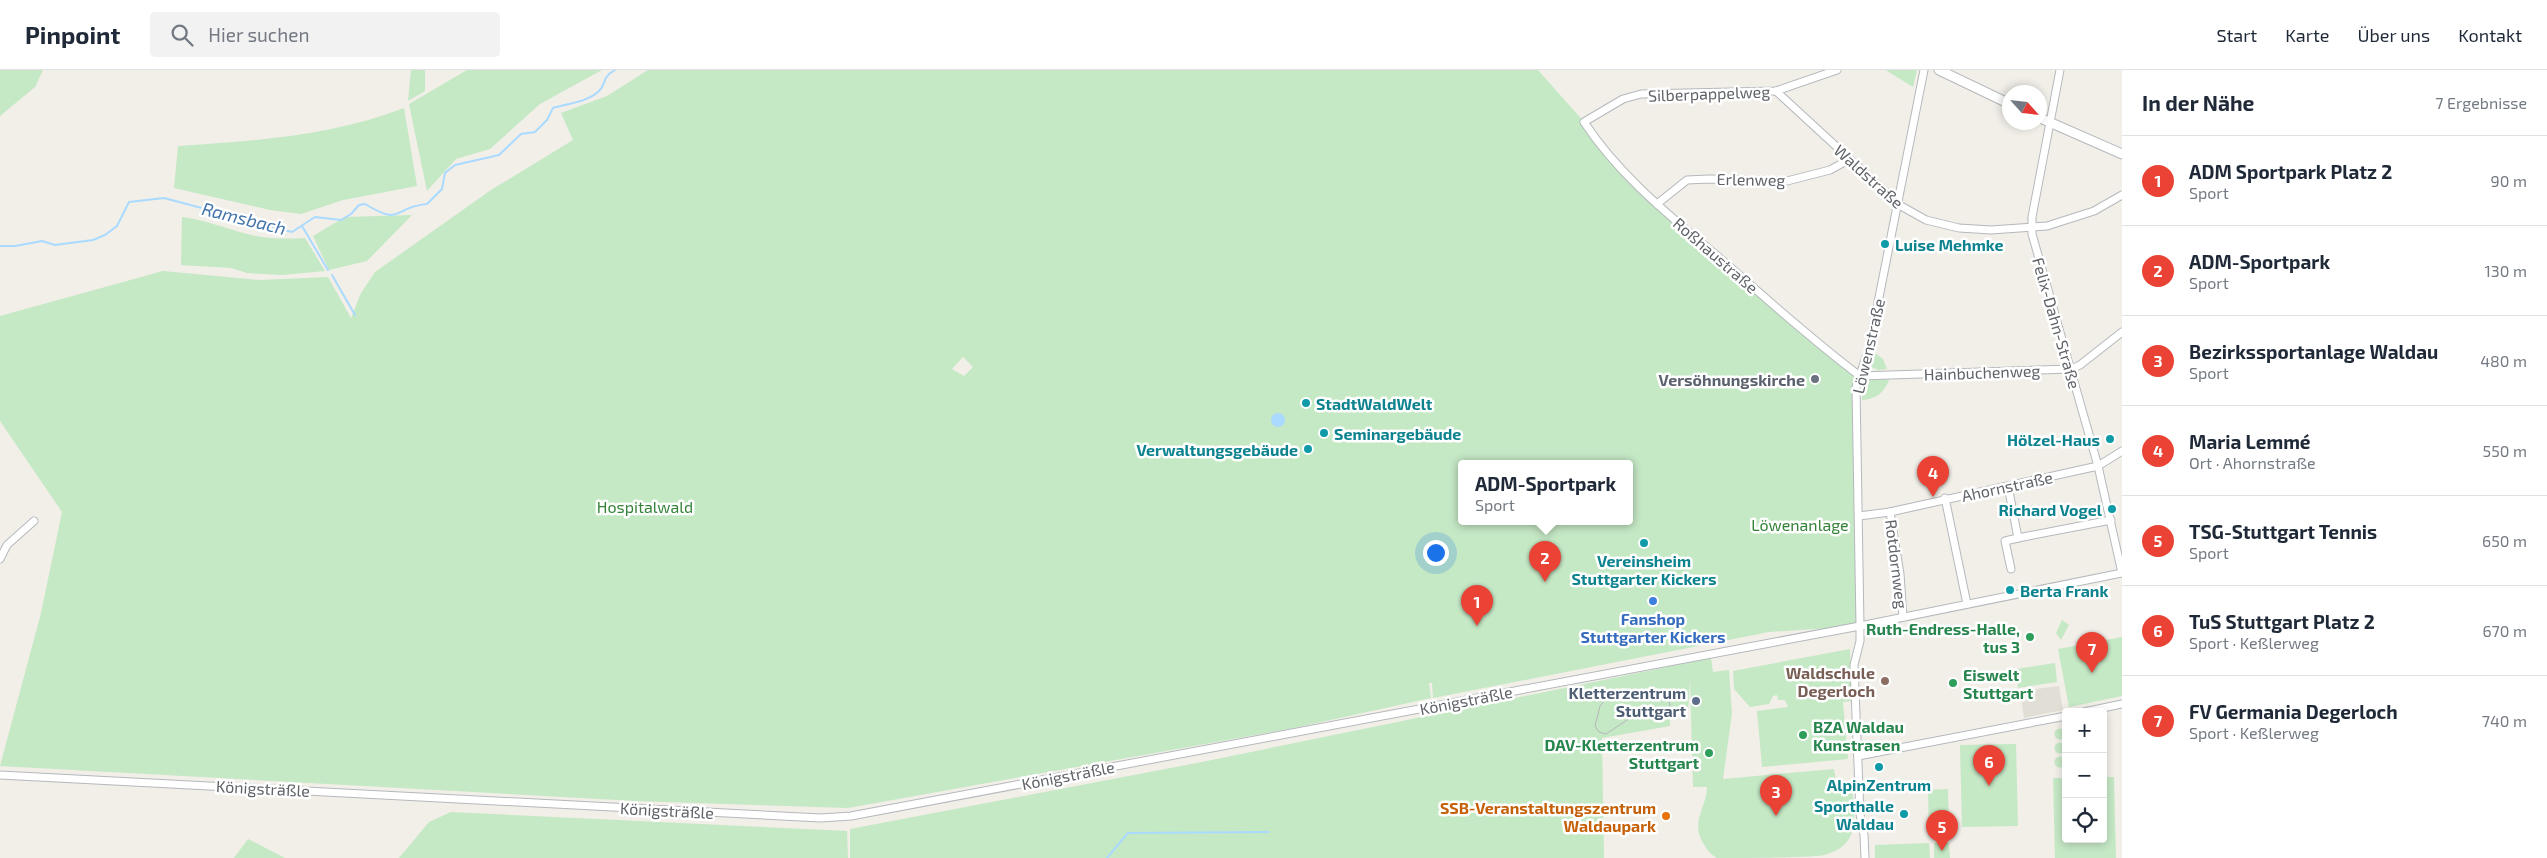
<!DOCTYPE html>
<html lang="de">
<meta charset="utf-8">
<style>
body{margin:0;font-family:"Exo 2",sans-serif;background:#f2f2f3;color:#1f2937}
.controls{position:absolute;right:15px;bottom:15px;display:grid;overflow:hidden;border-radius:5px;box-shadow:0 2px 8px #0003}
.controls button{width:45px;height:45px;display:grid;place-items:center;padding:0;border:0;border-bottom:1px solid #e0e1e3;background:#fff;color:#1f2937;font:25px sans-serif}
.compass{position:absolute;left:2002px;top:15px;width:45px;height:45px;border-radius:50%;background:#fff;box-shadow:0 2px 8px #0003;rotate:117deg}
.you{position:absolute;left:1435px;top:482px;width:18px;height:18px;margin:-12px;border:4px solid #fff;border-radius:50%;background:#1a73e8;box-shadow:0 0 0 8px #1a73e833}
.badge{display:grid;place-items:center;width:32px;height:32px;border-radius:50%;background:#ea4335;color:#fff;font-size:16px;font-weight:700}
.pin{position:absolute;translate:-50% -41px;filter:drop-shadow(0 1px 2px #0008)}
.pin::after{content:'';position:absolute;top:26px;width:18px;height:15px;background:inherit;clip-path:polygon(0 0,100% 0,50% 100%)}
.popup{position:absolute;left:1458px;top:390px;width:175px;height:65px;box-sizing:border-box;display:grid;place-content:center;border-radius:5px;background:#fff;filter:drop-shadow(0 1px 4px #0005);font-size:16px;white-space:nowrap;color:#747a83}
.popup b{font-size:19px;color:#1f2937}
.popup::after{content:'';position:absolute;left:50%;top:100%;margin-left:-10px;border:10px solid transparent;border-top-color:#fff}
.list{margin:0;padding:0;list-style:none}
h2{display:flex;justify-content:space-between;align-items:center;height:65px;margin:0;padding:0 20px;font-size:21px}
h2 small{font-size:16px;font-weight:400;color:#747a83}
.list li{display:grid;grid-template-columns:32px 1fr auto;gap:15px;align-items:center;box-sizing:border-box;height:90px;padding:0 20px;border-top:1px solid #e0e1e3}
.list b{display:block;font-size:19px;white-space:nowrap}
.list p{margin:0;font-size:16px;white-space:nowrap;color:#747a83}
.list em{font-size:16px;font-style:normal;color:#747a83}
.icon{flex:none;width:28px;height:28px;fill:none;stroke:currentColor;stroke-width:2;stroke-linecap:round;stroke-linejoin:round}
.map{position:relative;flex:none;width:2122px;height:788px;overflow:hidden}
header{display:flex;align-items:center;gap:30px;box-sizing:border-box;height:70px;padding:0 25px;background:#fff;border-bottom:1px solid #e0e1e3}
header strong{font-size:24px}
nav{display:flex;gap:28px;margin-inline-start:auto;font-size:18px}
.search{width:350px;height:45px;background:#f2f2f3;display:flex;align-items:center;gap:12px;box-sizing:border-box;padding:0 18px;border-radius:5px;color:#747a83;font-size:19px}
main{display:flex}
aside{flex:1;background:#fff}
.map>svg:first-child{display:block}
</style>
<header>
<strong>Pinpoint</strong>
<div class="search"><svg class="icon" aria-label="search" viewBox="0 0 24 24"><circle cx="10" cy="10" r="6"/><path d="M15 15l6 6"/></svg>Hier suchen</div>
<nav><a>Start</a><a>Karte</a><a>Über uns</a><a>Kontakt</a></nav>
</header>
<main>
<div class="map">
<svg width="2122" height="788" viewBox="0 0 2122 788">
<rect width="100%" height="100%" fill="#f1efe8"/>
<path fill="#e1ded6" d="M2059,616L2063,640L2024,648L2020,621Z"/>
<g fill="#c5e8c5" fill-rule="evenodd">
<path d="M0,0H43L35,17L0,46Z"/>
<path d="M411,0H425V21L408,31Z"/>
<path d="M467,0H602L540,34L490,79L456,89L427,121L409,34Z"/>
<path d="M648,0H1538L1657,134L1860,306L1856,317L1860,556L1769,562L1433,628L1432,613H1429L1431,628L1294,658L848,738L635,731L0,696L41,543L62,442L0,351V246L163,201L260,210L328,207L351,248L361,223L375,202L491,120L573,70L561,43L607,26ZM963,287L973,297L964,306L952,299ZM1461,393H1629V451H1461Z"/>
<path d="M1886,0H1917L1913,17L1887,1Z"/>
<path d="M404,38L417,116L343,130L301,144L270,140L174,118L178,76C254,71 332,66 404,38Z"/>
<path d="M412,145L367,191L329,200L313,166L345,147Z"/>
<path d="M182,147C205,150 225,158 247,164C265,169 286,169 305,168L325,201L283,205L247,203L231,198L181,195Z"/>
<path d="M1874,282L1883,289L1887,299L1878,300L1871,297L1870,287Z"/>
<path d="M1866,310L1888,309L1889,310C1884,323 1876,329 1862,330L1863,313Z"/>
<path d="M2062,550L2069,555L2061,570L2056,563Z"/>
<path d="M2122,567V626L2069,637L2058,579Z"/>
<path d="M1850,579L1851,631L1843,632L1848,689L1762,697L1757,641L1788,637L1785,630H1778L1777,625L1773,626L1769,634L1750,637L1734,619L1733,601Z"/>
<path d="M1711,588L1713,602L1729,600L1732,643L1723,709L1834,699L1837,718L1852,715C1853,734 1859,760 1845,774C1839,780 1831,783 1824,785C1813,788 1727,788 1717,788C1711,785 1705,777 1702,771C1691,751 1707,736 1707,717H1693L1690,609L1688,641L1670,642V656L1602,668L1604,788H850V759L1202,692Z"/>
<path d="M2055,593L2057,612L2018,618L2016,599Z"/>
<circle cx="2060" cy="664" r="5.5"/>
<circle cx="2060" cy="678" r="5.5"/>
<path d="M2016,674L2018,756L1962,757L1960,675Z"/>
<circle cx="2060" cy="692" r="5.5"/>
<path d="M2103,707H2114L2116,788H2055L2053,708H2066V769H2103Z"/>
<path d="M1948,719L1949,763H1929L1928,720Z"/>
<path d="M451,742L847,761L848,788H399L429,752Z"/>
<path d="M248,769L285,788H234Z"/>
<path d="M1929,773L1930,788H1875V775Z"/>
<path d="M1934,773H1949L1950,788H1934Z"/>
</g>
<circle fill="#aadaff" cx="1278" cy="350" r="7"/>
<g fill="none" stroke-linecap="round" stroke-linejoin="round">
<g stroke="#aadaff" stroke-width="2">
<path d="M302,156L328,200"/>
<path d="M0,176H15L42,171L55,175L93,170L105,165L117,156L129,132L164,128L292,162L315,147L341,150L351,144L359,135L365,134C403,157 392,137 427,134L442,119L445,103L455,95L499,85L521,64L535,62L547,50L553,38C566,34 588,32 599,21C607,13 601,8 615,0"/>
<path d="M332,205L355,245"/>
<path d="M1107,788L1128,763L1269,762"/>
</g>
<g stroke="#b5b8bc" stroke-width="9">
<g id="minor">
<path d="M1837,0L1776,21L1641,24L1623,29L1584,52C1620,107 1674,149 1723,191C1768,230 1812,270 1860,306"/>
<path d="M2060,0L2032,147V164L2098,396L2122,503"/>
<path d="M1776,21L1901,136L1926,150L1959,158L1991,160L2047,156L2094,141L2122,125"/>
<path d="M1657,134L1687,110L1709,109L1787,111L1830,100L1850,89"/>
<path d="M1860,306L2071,299L2080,295L2122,262"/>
<path d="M2008,416L2018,468L2005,471L2011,499"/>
<path d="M1945,428L1967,534"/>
<path d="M1890,442L1900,504L1903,547"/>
<path d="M1859,446L1890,442L2098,396L2122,381"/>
<path d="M2018,468L2111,450"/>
<path d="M0,489L7,475L34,451"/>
<path d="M2084,642L2122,634"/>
<path d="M1858,686L2066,646"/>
<path d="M0,705L821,748L851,746L1860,556L2122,503"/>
<path d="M1865,788L1864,765L1860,744L1854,595L1860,571V556L1856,317L1869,278L1924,0"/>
</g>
</g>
<g stroke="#b5b8bc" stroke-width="11">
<g id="tertiary">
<path d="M1939,0L2010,34"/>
<path d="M2040,48L2122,84"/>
</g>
</g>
<use href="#minor" stroke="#fff" stroke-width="7"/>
<use href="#tertiary" stroke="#fff" stroke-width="9"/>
<path stroke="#b6b7b8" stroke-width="1" d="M1662,621L1667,622L1670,635L1661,643L1630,648L1606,664L1599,662L1595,656L1600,636L1606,629L1612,626L1637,625Z"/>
</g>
<g fill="#0f9aa8" stroke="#fff" stroke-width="2">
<circle cx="1885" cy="174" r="5"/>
<circle cx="1306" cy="333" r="5"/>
<circle cx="1324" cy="363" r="5"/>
<circle cx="2110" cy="369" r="5"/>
<circle cx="1308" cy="379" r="5"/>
<circle cx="2112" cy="439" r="5"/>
<circle cx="1644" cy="473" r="5"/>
<circle cx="2010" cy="520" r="5"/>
<circle cx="1879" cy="697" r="5"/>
<circle cx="1904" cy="744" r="5"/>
</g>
<circle fill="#6b7280" stroke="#fff" stroke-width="2" cx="1815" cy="309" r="5"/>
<circle fill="#3f7fe0" stroke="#fff" stroke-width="2" cx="1653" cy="531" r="5"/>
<g fill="#2e9e5b" stroke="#fff" stroke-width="2">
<circle cx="2030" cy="567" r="5"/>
<circle cx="1953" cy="613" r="5"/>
<circle cx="1803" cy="665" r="5"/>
<circle cx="1709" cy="683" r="5"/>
</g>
<circle fill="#8d6e63" stroke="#fff" stroke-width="2" cx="1885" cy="611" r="5"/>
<circle fill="#5c6f8a" stroke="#fff" stroke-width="2" cx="1696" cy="631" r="5"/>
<circle fill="#e8710a" stroke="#fff" stroke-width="2" cx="1666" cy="746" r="5"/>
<g text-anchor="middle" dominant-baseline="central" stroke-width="5" stroke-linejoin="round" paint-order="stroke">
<g font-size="16" fill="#5f6368" stroke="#fff">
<text transform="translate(1709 23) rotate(-2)">Silberpappelweg</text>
<text transform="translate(1869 106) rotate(42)">Waldstraße</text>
<text transform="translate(1751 109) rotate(1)">Erlenweg</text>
<text transform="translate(1716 185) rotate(41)">Roßhaustraße</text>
<text transform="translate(2057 253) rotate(74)">Felix-Dahn-Straße</text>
<text transform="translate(1868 276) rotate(-77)">Löwenstraße</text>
<text transform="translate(1982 302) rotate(-2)">Hainbuchenweg</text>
<text transform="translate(2007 416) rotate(-12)">Ahornstraße</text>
<text transform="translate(1897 494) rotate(83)">Rotdornweg</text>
<text transform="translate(1466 630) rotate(-11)">Königsträßle</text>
<text transform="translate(1068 705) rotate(-11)">Königsträßle</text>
<text transform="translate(263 718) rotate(3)">Königsträßle</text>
<text transform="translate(667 740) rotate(3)">Königsträßle</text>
</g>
<g font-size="16" font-weight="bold" fill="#0d838f" stroke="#fff" text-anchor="start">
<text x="1895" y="174">Luise Mehmke</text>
<text x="1316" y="333">StadtWaldWelt</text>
<text x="1334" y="363">Seminargebäude</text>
<text x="2100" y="369" text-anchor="end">Hölzel-Haus</text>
<text x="1298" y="379" text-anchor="end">Verwaltungsgebäude</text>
<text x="2102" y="439" text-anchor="end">Richard Vogel</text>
<text x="1644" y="490" text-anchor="middle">Vereinsheim<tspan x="1644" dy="18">Stuttgarter Kickers</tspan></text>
<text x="2020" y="520">Berta Frank</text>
<text x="1879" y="714" text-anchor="middle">AlpinZentrum</text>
<text x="1894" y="735" text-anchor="end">Sporthalle<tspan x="1894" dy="18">Waldau</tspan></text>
</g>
<g font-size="16" font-weight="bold" fill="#5b616d" stroke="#fff" text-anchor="end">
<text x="1805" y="309">Versöhnungskirche</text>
</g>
<g font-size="16" fill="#348238" stroke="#fff">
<text x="645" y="436">Hospitalwald</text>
<text x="1800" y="454">Löwenanlage</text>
</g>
<g font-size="16" font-weight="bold" fill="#366cbe" stroke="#fff">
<text x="1653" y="548">Fanshop<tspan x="1653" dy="18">Stuttgarter Kickers</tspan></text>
</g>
<g font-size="16" font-weight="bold" fill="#27864d" stroke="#fff" text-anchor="end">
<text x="2020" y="558">Ruth-Endress-Halle,<tspan x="2020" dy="18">tus 3</tspan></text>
<text x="1963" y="604" text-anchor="start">Eiswelt<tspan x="1963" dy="18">Stuttgart</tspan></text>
<text x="1813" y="656" text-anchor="start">BZA Waldau<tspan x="1813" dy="18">Kunstrasen</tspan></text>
<text x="1699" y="674">DAV-Kletterzentrum<tspan x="1699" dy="18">Stuttgart</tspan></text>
</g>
<g font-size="16" font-weight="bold" fill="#785e54" stroke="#fff" text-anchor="end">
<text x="1875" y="602">Waldschule<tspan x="1875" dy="18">Degerloch</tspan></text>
</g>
<g font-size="16" font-weight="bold" fill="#4e5e75" stroke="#fff" text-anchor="end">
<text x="1686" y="622">Kletterzentrum<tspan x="1686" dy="18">Stuttgart</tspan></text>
</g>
<g font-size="16" font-weight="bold" fill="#c56008" stroke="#fff" text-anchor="end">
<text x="1656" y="737">SSB-Veranstaltungszentrum<tspan x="1656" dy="18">Waldaupark</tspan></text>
</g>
<g font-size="18" font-style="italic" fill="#4174aa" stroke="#fff">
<text transform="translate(244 148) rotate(14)">Ramsbach</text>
</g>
</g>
</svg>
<div class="controls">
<button>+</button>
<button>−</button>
<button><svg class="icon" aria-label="locate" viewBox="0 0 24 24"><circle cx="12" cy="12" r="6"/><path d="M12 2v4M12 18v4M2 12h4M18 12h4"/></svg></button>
</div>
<svg class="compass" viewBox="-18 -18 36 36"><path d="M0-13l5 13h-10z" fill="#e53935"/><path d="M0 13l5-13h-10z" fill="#747a83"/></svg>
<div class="you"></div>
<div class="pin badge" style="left:1477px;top:556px">1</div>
<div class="pin badge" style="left:1545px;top:512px">2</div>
<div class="popup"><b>ADM-Sportpark</b>Sport</div>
<div class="pin badge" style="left:1776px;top:746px">3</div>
<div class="pin badge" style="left:1933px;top:427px">4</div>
<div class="pin badge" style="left:1942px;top:781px">5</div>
<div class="pin badge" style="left:1989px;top:716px">6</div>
<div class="pin badge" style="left:2092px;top:603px">7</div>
</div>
<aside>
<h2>In der Nähe<small>7 Ergebnisse</small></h2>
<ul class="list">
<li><span class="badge">1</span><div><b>ADM Sportpark Platz 2</b><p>Sport</p></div><em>90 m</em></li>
<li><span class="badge">2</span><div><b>ADM-Sportpark</b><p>Sport</p></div><em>130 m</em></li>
<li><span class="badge">3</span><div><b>Bezirkssportanlage Waldau</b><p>Sport</p></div><em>480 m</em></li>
<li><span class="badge">4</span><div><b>Maria Lemmé</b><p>Ort · Ahornstraße</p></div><em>550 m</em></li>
<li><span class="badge">5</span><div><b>TSG-Stuttgart Tennis</b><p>Sport</p></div><em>650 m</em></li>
<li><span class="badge">6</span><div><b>TuS Stuttgart Platz 2</b><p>Sport · Keßlerweg</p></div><em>670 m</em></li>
<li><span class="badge">7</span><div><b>FV Germania Degerloch</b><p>Sport · Keßlerweg</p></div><em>740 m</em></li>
</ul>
</aside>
</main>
